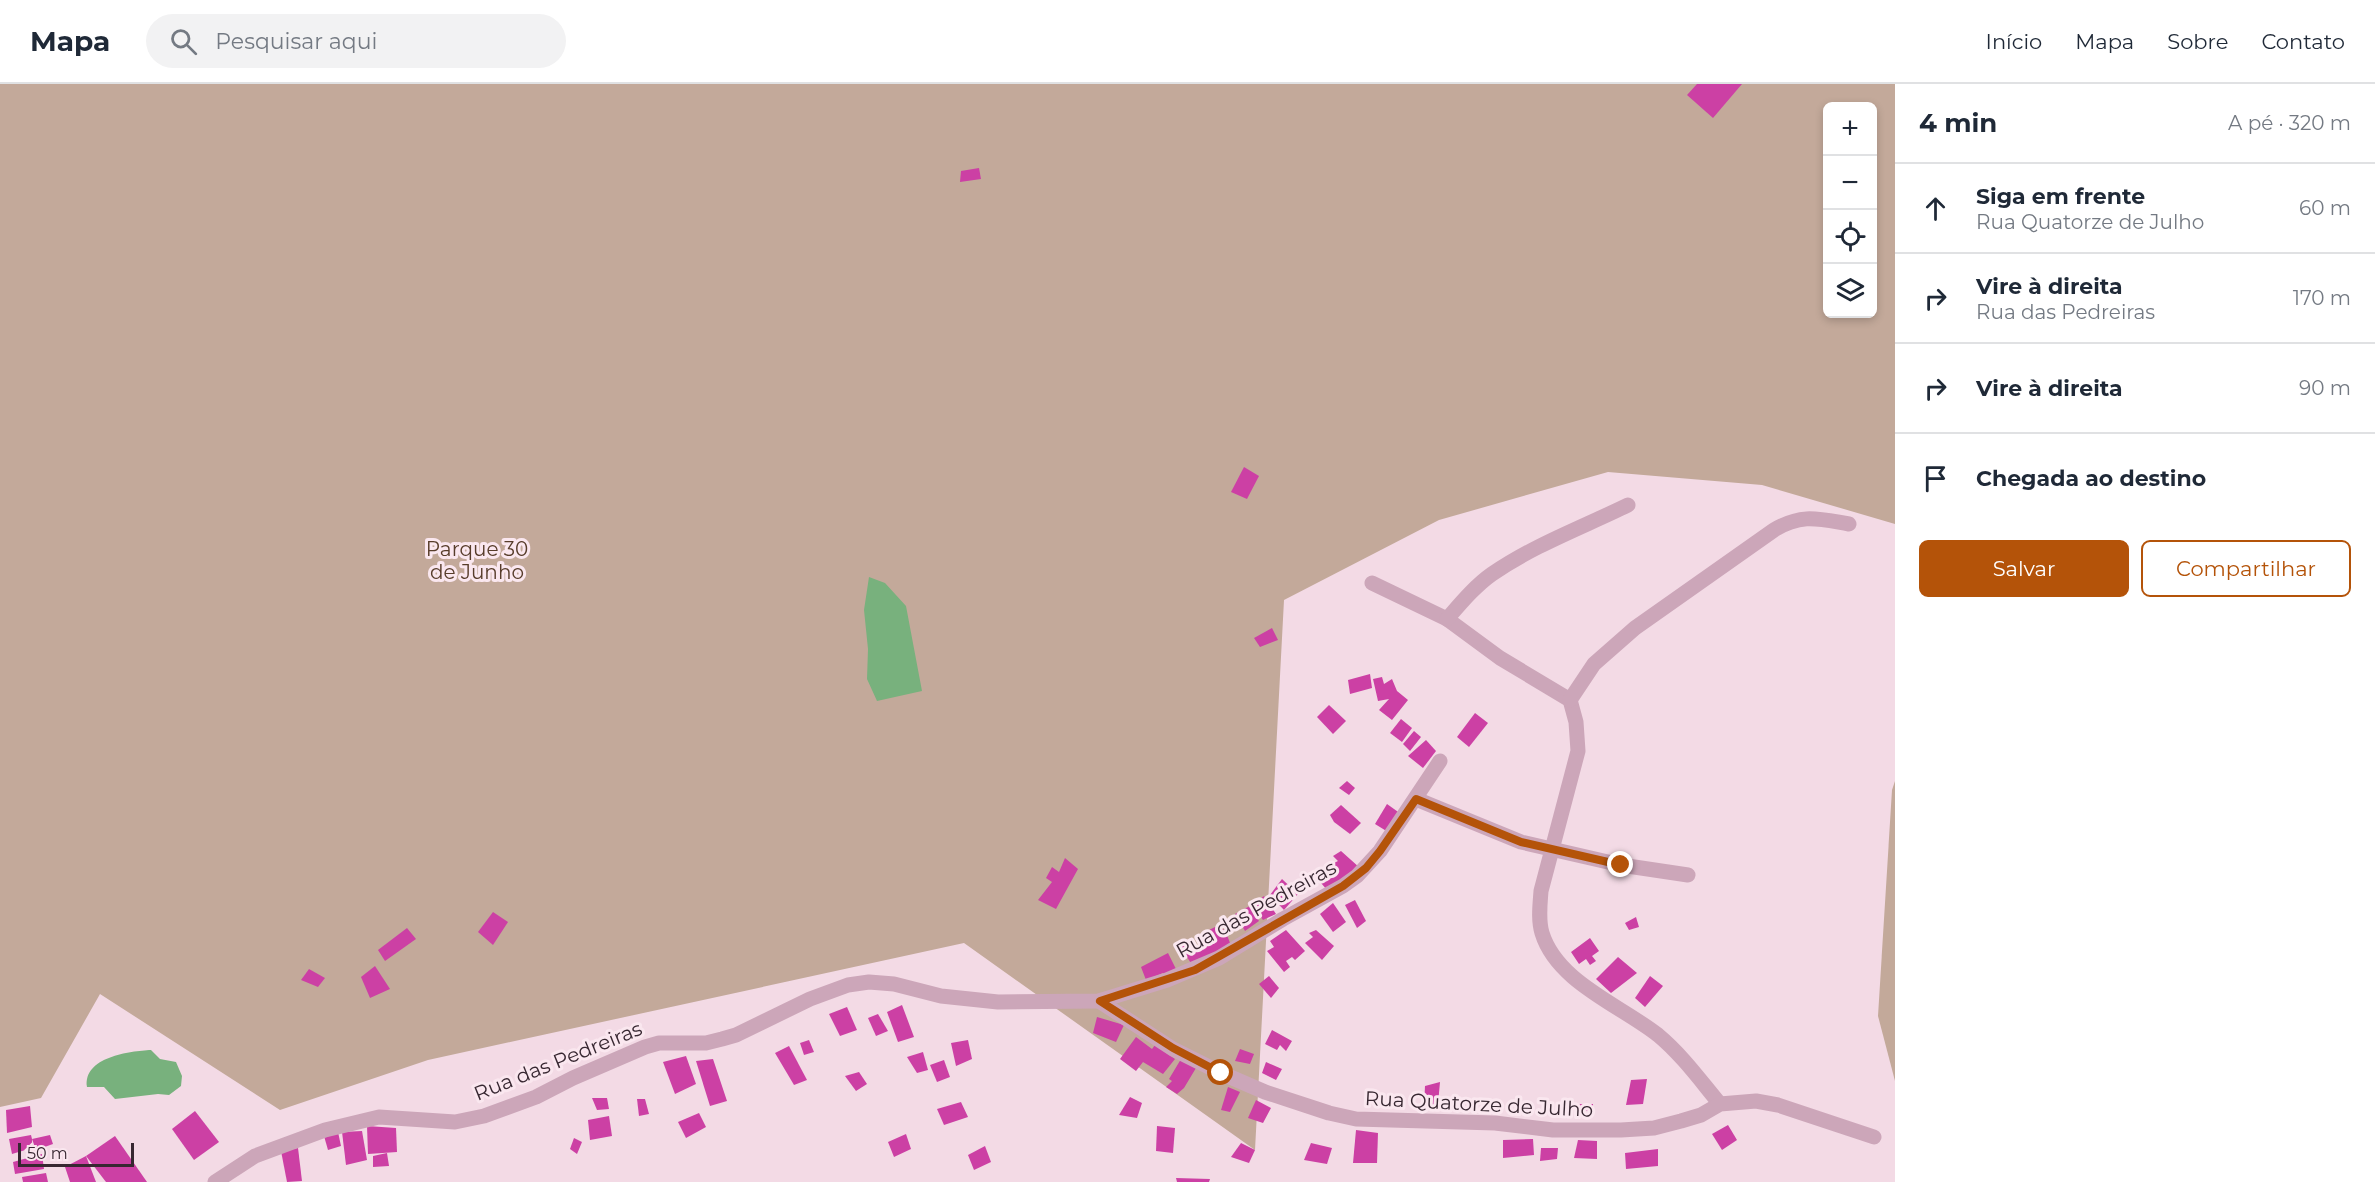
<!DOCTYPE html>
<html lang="pt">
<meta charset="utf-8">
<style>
body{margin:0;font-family:Montserrat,sans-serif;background:#f2f2f3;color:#1f2937}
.controls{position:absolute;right:18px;top:18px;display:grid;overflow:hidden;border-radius:9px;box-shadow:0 3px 9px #0003}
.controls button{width:54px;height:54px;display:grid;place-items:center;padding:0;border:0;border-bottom:2px solid #e0e1e3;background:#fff;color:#1f2937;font:30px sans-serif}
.scale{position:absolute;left:18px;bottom:15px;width:116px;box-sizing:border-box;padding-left:6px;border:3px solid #372731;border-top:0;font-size:16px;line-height:21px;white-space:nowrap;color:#372731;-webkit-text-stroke:4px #fae7ef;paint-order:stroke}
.stop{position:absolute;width:18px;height:18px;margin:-14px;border:4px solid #b45309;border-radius:50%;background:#fff}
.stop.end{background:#b45309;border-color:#fff;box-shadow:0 2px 6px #0008}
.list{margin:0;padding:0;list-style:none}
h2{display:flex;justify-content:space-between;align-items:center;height:78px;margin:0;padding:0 24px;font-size:26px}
h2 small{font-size:20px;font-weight:400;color:#747a83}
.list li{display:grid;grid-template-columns:39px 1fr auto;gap:18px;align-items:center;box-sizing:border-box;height:90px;padding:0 24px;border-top:2px solid #e0e1e3}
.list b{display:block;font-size:22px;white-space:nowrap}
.list p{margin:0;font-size:20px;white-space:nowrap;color:#747a83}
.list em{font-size:20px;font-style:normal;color:#747a83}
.actions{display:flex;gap:12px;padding:18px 24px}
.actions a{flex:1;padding:14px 0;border:2px solid #b45309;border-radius:9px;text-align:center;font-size:21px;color:#b45309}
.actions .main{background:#b45309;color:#fff}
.icon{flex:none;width:33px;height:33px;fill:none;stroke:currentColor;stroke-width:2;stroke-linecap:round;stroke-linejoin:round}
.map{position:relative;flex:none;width:1895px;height:1098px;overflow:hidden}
header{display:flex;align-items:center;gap:36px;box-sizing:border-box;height:84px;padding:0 30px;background:#fff;border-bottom:2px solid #e0e1e3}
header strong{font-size:28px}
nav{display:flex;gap:33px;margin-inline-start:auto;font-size:21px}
.search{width:420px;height:54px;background:#f2f2f3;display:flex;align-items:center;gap:15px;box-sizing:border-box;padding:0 21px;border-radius:33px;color:#747a83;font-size:22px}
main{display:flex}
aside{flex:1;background:#fff}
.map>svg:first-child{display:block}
</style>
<header>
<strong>Mapa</strong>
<div class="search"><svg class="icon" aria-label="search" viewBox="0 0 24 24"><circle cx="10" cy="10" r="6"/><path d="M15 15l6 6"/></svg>Pesquisar aqui</div>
<nav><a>Início</a><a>Mapa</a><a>Sobre</a><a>Contato</a></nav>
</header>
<main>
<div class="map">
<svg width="1895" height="1098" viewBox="0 0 1895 1098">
<rect width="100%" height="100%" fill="#f3dae5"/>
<g fill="#c3a99a" fill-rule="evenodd">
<path d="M0,0H1895V440L1762,401L1608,388L1439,436L1284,516L1255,1066L964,859L428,976L280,1026L100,910L41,1014L0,1023ZM1828,22H1872V230H1828Z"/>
<path d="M1895,697V997L1878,932L1892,706Z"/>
</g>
<g fill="#78b17d">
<path d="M869,493L885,499L906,522L922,607L877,617L867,595L868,565L864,526Z"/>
<path d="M151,966L160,975L176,978L182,992L181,1002L169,1011L158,1010L115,1015L104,1003H87C83,973 130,967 151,966Z"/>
</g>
<g fill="#cc40a4">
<path d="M1697,0H1742L1713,34L1687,11Z"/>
<path d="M979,84L981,95L960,98L961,87Z"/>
<path d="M1244,383L1259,392L1247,415L1231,408Z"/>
<path d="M1272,544L1278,556L1260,563L1254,554Z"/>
<path d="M1370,590L1372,604L1350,610L1348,596Z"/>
<path d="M1382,593L1384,600L1392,595L1397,607L1408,616L1392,636L1379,626L1389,615L1378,617L1373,595Z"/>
<path d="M1329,621L1346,637L1333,650L1317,633Z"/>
<path d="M1475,629L1488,639L1469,663L1457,653Z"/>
<path d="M1401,635L1412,644L1402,658L1390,649Z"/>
<path d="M1414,647L1421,653L1410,667L1403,660Z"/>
<path d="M1426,656L1436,667L1423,684L1408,672Z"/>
<path d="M1347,697L1355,704L1349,711L1339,704Z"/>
<path d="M1387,720L1401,730L1388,748L1375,740Z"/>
<path d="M1341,721L1361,739L1350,750L1334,738L1330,731Z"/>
<path d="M1341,767L1360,784L1327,806L1316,793L1326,783L1338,777L1333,772Z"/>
<path d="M1065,774L1078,785L1056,825L1038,816L1052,798L1046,794L1052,783L1059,788Z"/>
<path d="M1282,795L1298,810L1284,826L1270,811Z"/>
<path d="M1264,812L1276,830L1263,836L1255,825V819Z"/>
<path d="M1355,816L1366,837L1357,844L1345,821Z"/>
<path d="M1333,819L1346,838L1333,848L1320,830Z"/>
<path d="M1250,822L1259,837L1245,847L1235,830Z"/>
<path d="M493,828L508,838L493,861L478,848Z"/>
<path d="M1636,833L1639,843L1629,846L1625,839Z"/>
<path d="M1215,843L1225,846L1232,864L1194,884L1180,862L1188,857L1195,868L1203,862L1197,852Z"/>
<path d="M407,844L416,855L385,877L378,866Z"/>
<path d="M1286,846L1305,867L1295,876L1292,873L1286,877L1290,883L1284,888L1267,867L1274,863L1270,857Z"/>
<path d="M1316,846L1334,862L1322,876L1305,859L1313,853L1309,849Z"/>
<path d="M1590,854L1599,867L1592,872L1596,877L1590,881L1586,875L1579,880L1571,868Z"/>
<path d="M1168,869L1178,889L1165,895L1163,889L1146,896L1141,883Z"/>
<path d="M1618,873L1637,889L1611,909L1596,895Z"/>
<path d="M375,882L390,905L370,914L361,893Z"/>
<path d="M309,885L325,894L318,903L301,896Z"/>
<path d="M1269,892L1279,904L1271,914L1259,900Z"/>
<path d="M1650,892L1663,902L1645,923L1635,914Z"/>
<path d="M902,921L914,953L898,958L887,928Z"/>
<path d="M847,923L857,946L840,952L829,930Z"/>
<path d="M878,930L888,947L876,952L868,934Z"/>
<path d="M1097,933L1124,941L1116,958L1093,949Z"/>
<path d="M1272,946L1292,957L1286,967L1280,961L1277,966L1265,960Z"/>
<path d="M1136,953L1152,965L1155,961L1175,975L1163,990L1143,978L1136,987L1120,975Z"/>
<path d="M809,956L814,968L804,971L800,959Z"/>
<path d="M968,956L972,975L956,982L951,959Z"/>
<path d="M789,962L807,996L794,1001L775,969Z"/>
<path d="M1240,965L1254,970L1250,980L1235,977Z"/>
<path d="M923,968L928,986L917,989L907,973Z"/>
<path d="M686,972L696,1000L675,1010L663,978Z"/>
<path d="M713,975L727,1017L710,1022L696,977Z"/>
<path d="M1181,975L1196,984L1184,1004L1177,1010L1166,1003L1172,997L1169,995Z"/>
<path d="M944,976L950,993L937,998L930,981Z"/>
<path d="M1266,978L1282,985L1276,996L1262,989Z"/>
<path d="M859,988L867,1000L856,1007L845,992Z"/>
<path d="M1647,995L1643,1020L1626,1021L1631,996Z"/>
<path d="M1440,998L1438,1020L1424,1022L1425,1002Z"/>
<path d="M1228,1003L1240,1008L1230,1028L1221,1026Z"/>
<path d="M1130,1013L1142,1019L1137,1034L1119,1031Z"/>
<path d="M592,1014H607L609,1025L597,1026Z"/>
<path d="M637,1015H645L649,1030L639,1032Z"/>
<path d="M1256,1016L1271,1024L1263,1039L1248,1034Z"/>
<path d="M961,1018L968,1033L944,1041L937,1025Z"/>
<path d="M1579,1020H1593V1027L1580,1026Z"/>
<path d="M30,1022L32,1043L7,1049L6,1026Z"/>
<path d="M195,1027L219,1058L194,1076L172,1045Z"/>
<path d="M699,1029L706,1043L686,1054L678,1038Z"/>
<path d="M609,1032L612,1052L590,1056L588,1036Z"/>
<path d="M1728,1041L1737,1056L1722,1066L1712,1050Z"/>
<path d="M367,1042L396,1044L397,1068L368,1070Z"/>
<path d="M1157,1042L1175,1044L1173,1069L1156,1067Z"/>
<path d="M1356,1046L1378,1049L1377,1079H1353Z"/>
<path d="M362,1047L367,1076L346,1081L342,1048Z"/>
<path d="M338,1048L341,1062L328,1066L324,1052Z"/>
<path d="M906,1050L911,1065L894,1073L888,1058Z"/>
<path d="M31,1051L32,1055L50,1051L53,1060L36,1066L32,1055V1064L12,1070L9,1055Z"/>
<path d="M115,1052L147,1098H106L86,1072Z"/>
<path d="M574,1054L582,1058L577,1070L570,1065Z"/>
<path d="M1533,1055L1534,1071L1503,1074V1056Z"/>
<path d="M1578,1056L1597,1057V1075L1574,1074Z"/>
<path d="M1241,1059L1255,1066L1249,1079L1231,1073Z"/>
<path d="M1311,1059L1332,1064L1327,1080L1304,1076Z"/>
<path d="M985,1062L991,1078L974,1086L968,1071Z"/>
<path d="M298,1064L302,1097L287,1098L281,1067Z"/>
<path d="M1541,1064H1558L1557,1075L1540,1077Z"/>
<path d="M1658,1065V1082L1626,1085L1625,1069Z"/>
<path d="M387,1069L389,1082L373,1083V1072Z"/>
<path d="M42,1070L44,1085L15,1090L13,1078Z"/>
<path d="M86,1072L96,1098H70L65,1083Z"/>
<path d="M46,1089L48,1098H23L22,1093Z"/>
<path d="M1176,1094L1210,1095L1209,1098H1177Z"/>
</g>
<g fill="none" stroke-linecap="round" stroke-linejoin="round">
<g stroke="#cca6b9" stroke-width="15">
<path d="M1372,499L1447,535L1500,574L1570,616L1576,638L1578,667L1541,807C1540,821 1538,836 1542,849C1557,898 1620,921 1658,951C1682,971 1700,996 1720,1020"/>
<path d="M1447,535C1461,519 1475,502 1492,490C1534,461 1583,443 1628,421"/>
<path d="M1570,616L1594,580L1635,544L1774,446C1802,429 1819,435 1849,440"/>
<path d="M1416,715L1521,758L1621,781L1688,791"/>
<path d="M1099,917L1173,965L1221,989L1265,1008L1329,1029L1356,1035L1495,1039L1553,1046H1621L1654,1044L1681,1037L1701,1031L1720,1020L1756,1017L1778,1021L1874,1053"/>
<path d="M215,1098L255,1072L325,1046L379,1033L455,1038L484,1032L536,1013L573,994L645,963L659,959H706L722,955L736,951L810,915L848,901L869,898L894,900L941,912L998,918L1099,917L1167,896L1219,874L1283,835L1343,802L1357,792L1380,767L1440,677"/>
</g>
</g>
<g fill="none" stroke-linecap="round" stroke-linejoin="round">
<path stroke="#b45309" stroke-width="8" d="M1221,989L1173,964L1100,917L1195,886L1343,802L1366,784L1380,767L1416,715L1521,758L1621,781"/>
</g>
<g text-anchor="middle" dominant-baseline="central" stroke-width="6" stroke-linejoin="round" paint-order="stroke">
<g font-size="20" fill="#573c2a" stroke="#fae7ef">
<text x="477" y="465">Parque 30<tspan x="477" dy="23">de Junho</tspan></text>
</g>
<g font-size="20" fill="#372731" stroke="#fae7ef">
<text transform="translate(1256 825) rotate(-29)">Rua das Pedreiras</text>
<text transform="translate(558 977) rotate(-22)">Rua das Pedreiras</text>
<text transform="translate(1479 1020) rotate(3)">Rua Quatorze de Julho</text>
</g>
</g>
</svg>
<div class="controls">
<button>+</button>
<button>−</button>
<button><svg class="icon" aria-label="locate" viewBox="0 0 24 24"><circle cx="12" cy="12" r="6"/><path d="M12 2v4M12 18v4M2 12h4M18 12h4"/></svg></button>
<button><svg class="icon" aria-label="layers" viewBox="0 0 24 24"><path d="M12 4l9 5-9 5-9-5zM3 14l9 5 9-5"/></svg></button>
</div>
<div class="scale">50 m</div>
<div class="stop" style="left:1221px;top:989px"></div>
<div class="stop end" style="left:1621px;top:781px"></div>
</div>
<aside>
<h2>4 min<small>A pé · 320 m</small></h2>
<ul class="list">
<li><svg class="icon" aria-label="ahead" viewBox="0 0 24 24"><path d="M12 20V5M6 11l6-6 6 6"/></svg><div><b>Siga em frente</b><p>Rua Quatorze de Julho</p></div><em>60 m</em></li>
<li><svg class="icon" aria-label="right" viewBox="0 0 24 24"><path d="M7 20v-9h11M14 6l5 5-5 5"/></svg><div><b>Vire à direita</b><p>Rua das Pedreiras</p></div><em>170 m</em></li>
<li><svg class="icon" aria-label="right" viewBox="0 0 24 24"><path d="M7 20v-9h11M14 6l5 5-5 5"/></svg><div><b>Vire à direita</b></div><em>90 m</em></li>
<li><svg class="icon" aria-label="arrive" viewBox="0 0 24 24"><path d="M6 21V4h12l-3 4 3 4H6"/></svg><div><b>Chegada ao destino</b></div></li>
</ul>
<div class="actions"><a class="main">Salvar</a><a>Compartilhar</a></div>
</aside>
</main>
